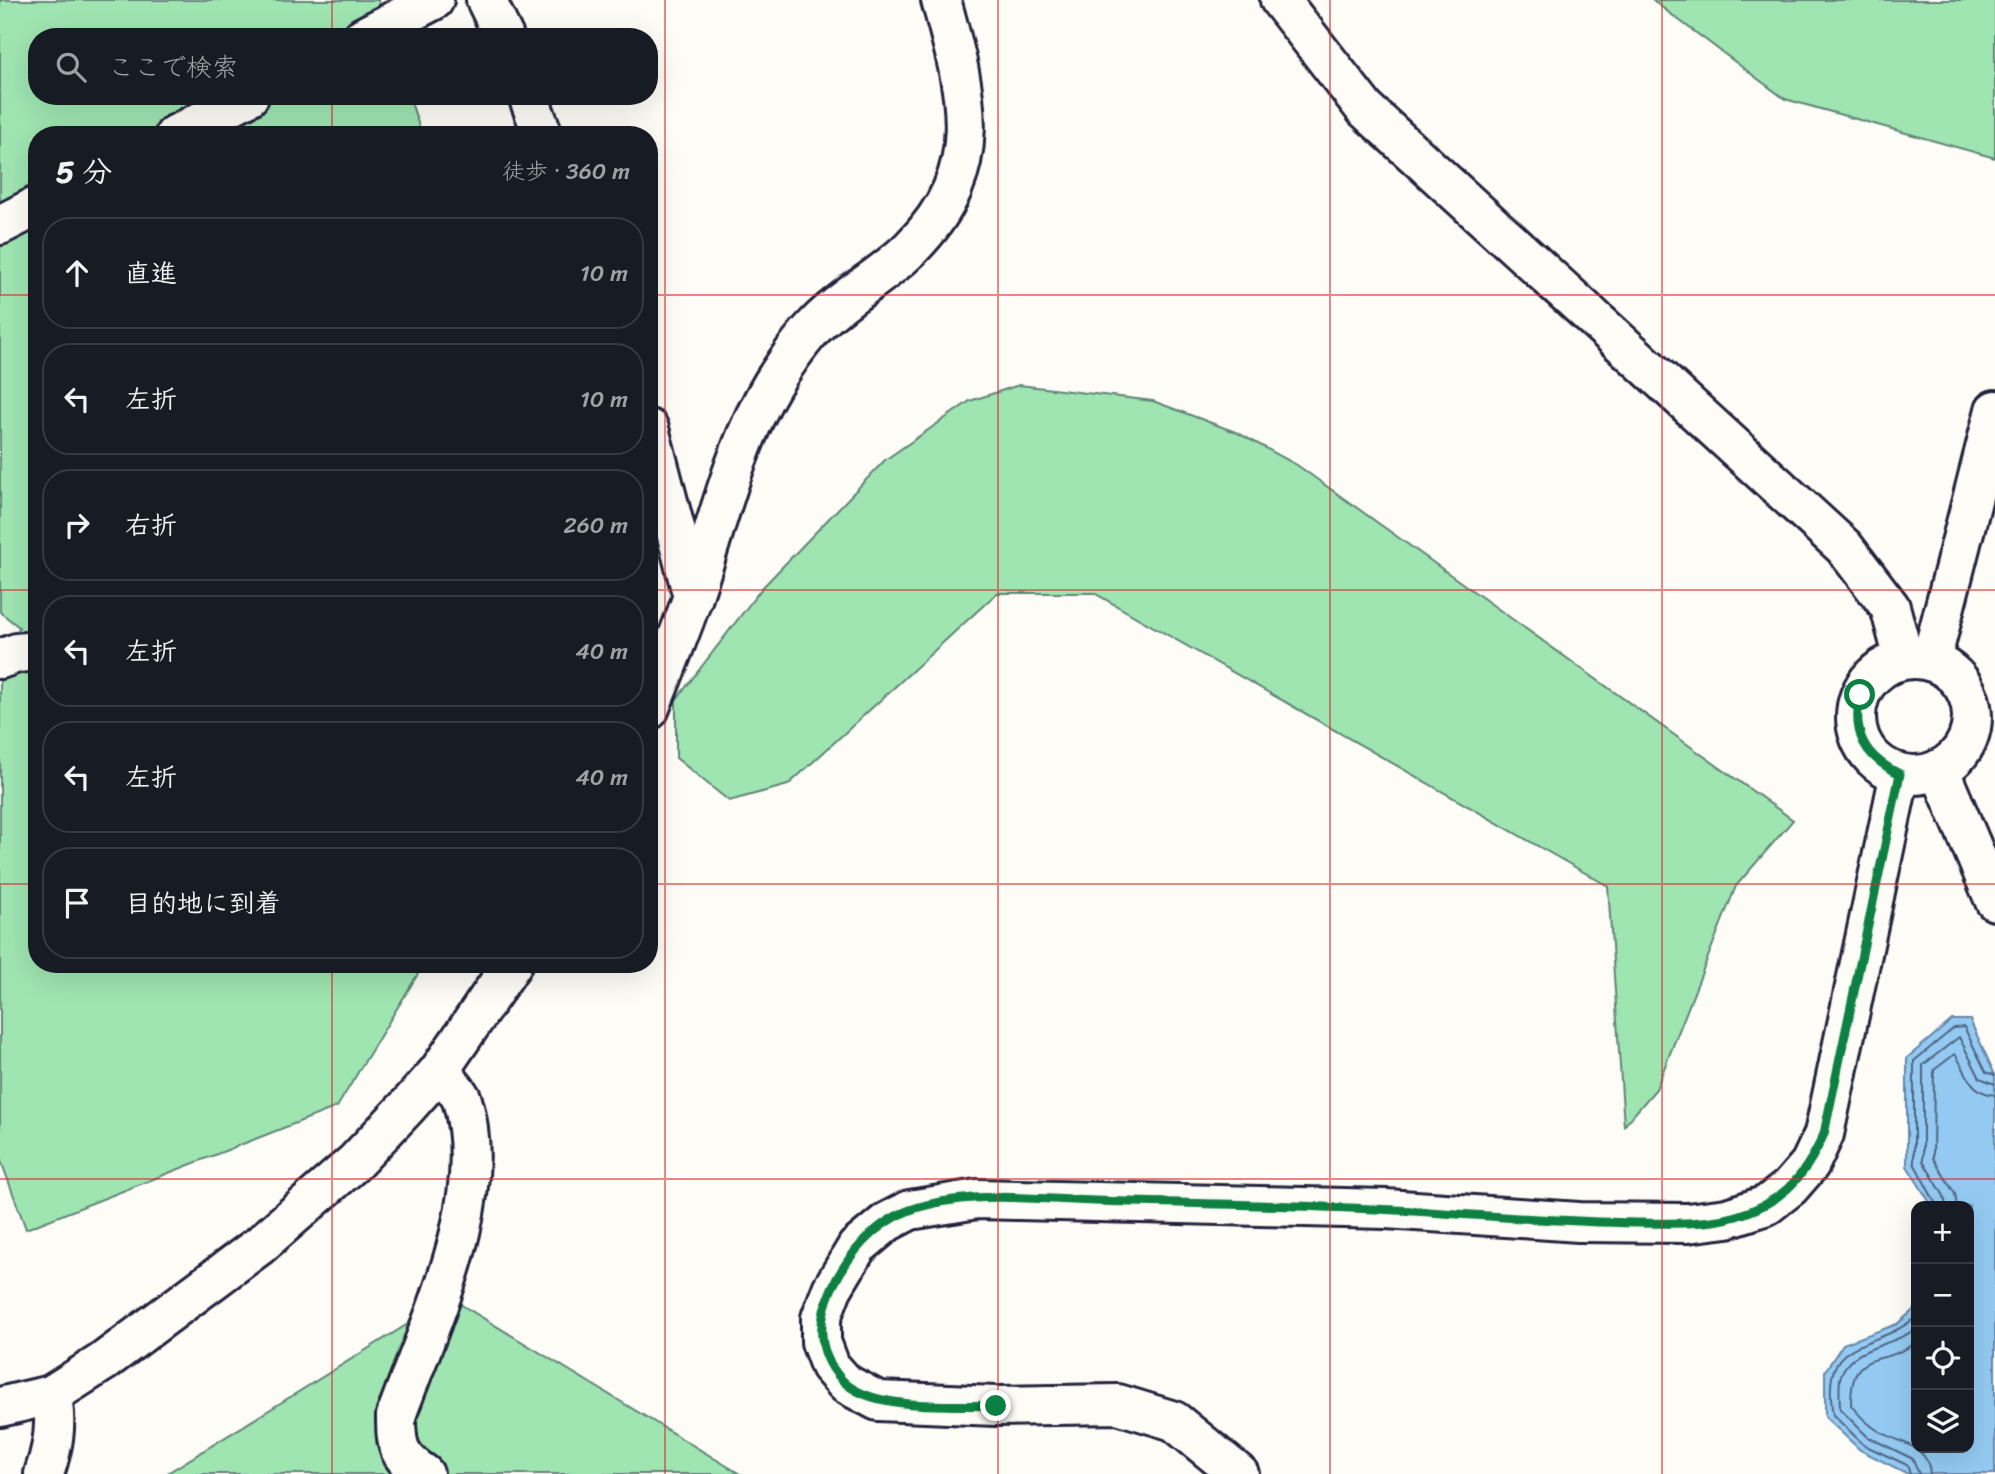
<!DOCTYPE html>
<html lang="ja">
<meta charset="utf-8">
<style>
body{margin:0;font-family:Sriracha,"Klee One",sans-serif;background:#20242c;color:#f1f3f6}
.controls{position:absolute;right:21px;bottom:21px;display:grid;overflow:hidden;border-radius:14px;box-shadow:0 7px 28px #0002}
.controls button{width:63px;height:63px;display:grid;place-items:center;padding:0;border:0;border-bottom:2px solid #363941;background:#171b24;color:#f1f3f6;font:35px sans-serif}
.stop{position:absolute;width:21px;height:21px;margin:-16px;border:5px solid #0b8043;border-radius:50%;background:#fff}
.stop.end{background:#0b8043;border-color:#fff;box-shadow:0 2px 7px #0008}
.list{margin:0;padding:0;list-style:none}
h2{display:flex;justify-content:space-between;align-items:center;height:91px;margin:0;padding:0 28px;font-size:30px}
h2 small{font-size:23px;font-weight:400;color:#9ea1a6}
.list li{display:grid;grid-template-columns:46px 1fr auto;gap:21px;align-items:center;box-sizing:border-box;height:112px;margin:0 14px 14px;padding:0 14px;border:2px solid #363941;border-radius:28px}
.list b{display:block;font-size:26px;white-space:nowrap}
.list em{font-size:23px;font-style:normal;color:#9ea1a6}
.icon{flex:none;width:38px;height:38px;fill:none;stroke:currentColor;stroke-width:2;stroke-linecap:round;stroke-linejoin:round}
.map{position:relative;flex:none;width:1995px;height:1474px;overflow:hidden}
.search{position:absolute;background:#171b24;box-shadow:0 7px 28px #0002;left:28px;top:28px;width:630px;height:77px;display:flex;align-items:center;gap:18px;box-sizing:border-box;padding:0 24px;border-radius:28px;color:#9ea1a6;font-size:26px}
.panel{position:absolute;background:#171b24;box-shadow:0 7px 28px #0002;left:28px;top:126px;width:630px;height:847px;border-radius:28px}
.map>svg:first-child{display:block}
</style>
<div class="map">
<svg width="1995" height="1474" viewBox="0 0 1995 1474">
<rect width="100%" height="100%" fill="#fdfcf7"/>
<filter id="ink" filterUnits="userSpaceOnUse"><feTurbulence type="fractalNoise" baseFrequency=".0143" numOctaves="2"/><feDisplacementMap in="SourceGraphic" scale="14" xChannelSelector="R" yChannelSelector="G"/><feConvolveMatrix kernelMatrix="1 2 1 2 8 2 1 2 1" color-interpolation-filters="sRGB"/></filter>
<g filter="url(#ink)">
<g fill="#9fe5b2" stroke="#608476" stroke-width="2">
<path d="M0,0H378L390,37H37V96H409L422,135H37V964H424L337,1107L26,1229L0,1158V680L19,627L0,612Z"/>
<path d="M1652,0H1995V158L1785,99Z"/>
<path d="M1019,385L1153,401L1238,433L1297,465L1793,820L1736,886L1656,1089L1624,1126L1608,886L1094,593H997L788,785L729,801L676,758V700L762,588L885,460L970,401Z"/>
<path d="M450,1298L740,1474H166Z"/>
</g>
<path fill="#94caf2" stroke="#6687a9" stroke-width="2" d="M1952,1020H1970L1995,1075V1474H1908L1860,1450L1825,1417V1371L1843,1344L1897,1324L1916,1308V1448H1969V1206H1932L1907,1166V1058Z"/>
<g fill="none" stroke-linecap="round" stroke-linejoin="round">
<g stroke="#506584" stroke-width="2">
<path d="M1937,1206L1914,1163V1061L1954,1028L1964,1027L1986,1072L1995,1075"/>
<path d="M1946,1206L1944,1196L1923,1161V1065L1959,1037L1980,1078L1995,1084"/>
<path d="M1957,1206L1955,1194L1933,1158L1934,1070L1955,1054C1967,1071 1969,1093 1995,1095"/>
<path d="M1916,1328C1894,1347 1852,1345 1841,1375C1838,1384 1840,1399 1840,1409L1868,1437L1913,1459L1919,1474"/>
<path d="M1916,1342C1881,1370 1851,1344 1851,1405C1857,1413 1866,1422 1874,1428C1895,1443 1929,1443 1930,1474"/>
<path d="M1910,1474L1907,1465L1864,1445L1833,1415C1819,1332 1872,1354 1916,1317"/>
</g>
<g stroke="#22223b" stroke-width="44">
<g id="street">
<path d="M486,0L504,37"/>
<path d="M1280,0L1365,109L1844,547L1890,607L1904,659"/>
<path d="M363,37L434,0"/>
<path d="M528,96L543,135"/>
<path d="M175,135L249,96"/>
<path d="M0,225L37,206"/>
<path d="M649,429L693,597"/>
<path d="M0,659L17,653L37,651"/>
<circle cx="1914" cy="717" r="58"/>
<path d="M1931,661L1995,410"/>
<path d="M649,710C664,672 680,634 693,596C718,524 733,449 773,383C785,364 801,340 817,324C845,295 884,276 912,247C988,170 967,94 941,0"/>
<path d="M1939,769L1995,901"/>
<path d="M0,1407L51,1395L103,1362L260,1245L355,1162L407,1107L439,1071L512,964"/>
<path d="M44,1474C53,1448 58,1422 51,1395"/>
<path d="M424,1474C398,1457 396,1446 396,1416C429,1324 492,1198 462,1100C458,1090 446,1079 439,1071"/>
<path d="M1239,1474L1174,1421L1118,1404L996,1406L878,1401L846,1384L830,1366L821,1342V1318L832,1289L857,1247L887,1222L910,1210L977,1199L1386,1209L1579,1222L1687,1223L1727,1218L1767,1205L1790,1187L1810,1164L1824,1134L1900,773"/>
</g>
</g>
<use href="#street" stroke="#fdfcf7" stroke-width="38"/>
</g>
</g>
<g fill="none" stroke-linecap="round" stroke-linejoin="round" filter="url(#ink)">
<path stroke="#0b8043" stroke-width="9" d="M996,1406C954,1404 872,1412 842,1380C817,1353 817,1321 832,1288C848,1255 874,1223 910,1210C967,1190 1037,1199 1096,1201C1207,1204 1318,1205 1429,1212C1498,1217 1567,1222 1636,1223C1666,1223 1699,1225 1729,1218C1779,1205 1803,1181 1824,1134L1900,774C1864,757 1852,733 1860,695"/>
</g>
<path fill="none" stroke="#d62828" stroke-width="2" stroke-opacity="0.55" d="M332,0V37M665,0V1474M998,0V1474M1330,0V1474M1662,0V1474M332,96V135M0,295H37M649,295H1995M0,590H37M649,590H1995M0,884H37M649,884H1995M332,964V1474M0,1179H1995"/>
</svg>
<div class="controls">
<button>+</button>
<button>−</button>
<button><svg class="icon" aria-label="locate" viewBox="0 0 24 24"><circle cx="12" cy="12" r="6"/><path d="M12 2v4M12 18v4M2 12h4M18 12h4"/></svg></button>
<button><svg class="icon" aria-label="layers" viewBox="0 0 24 24"><path d="M12 4l9 5-9 5-9-5zM3 14l9 5 9-5"/></svg></button>
</div>
<div class="stop" style="left:1860px;top:695px"></div>
<div class="stop end" style="left:996px;top:1406px"></div>
<div class="search"><svg class="icon" aria-label="search" viewBox="0 0 24 24"><circle cx="10" cy="10" r="6"/><path d="M15 15l6 6"/></svg>ここで検索</div>
<section class="panel">
<h2>5 分<small>徒歩 · 360 m</small></h2>
<ul class="list">
<li><svg class="icon" aria-label="ahead" viewBox="0 0 24 24"><path d="M12 20V5M6 11l6-6 6 6"/></svg><div><b>直進</b></div><em>10 m</em></li>
<li><svg class="icon" aria-label="left" viewBox="0 0 24 24"><path d="M17 20v-9H6M10 6l-5 5 5 5"/></svg><div><b>左折</b></div><em>10 m</em></li>
<li><svg class="icon" aria-label="right" viewBox="0 0 24 24"><path d="M7 20v-9h11M14 6l5 5-5 5"/></svg><div><b>右折</b></div><em>260 m</em></li>
<li><svg class="icon" aria-label="left" viewBox="0 0 24 24"><path d="M17 20v-9H6M10 6l-5 5 5 5"/></svg><div><b>左折</b></div><em>40 m</em></li>
<li><svg class="icon" aria-label="left" viewBox="0 0 24 24"><path d="M17 20v-9H6M10 6l-5 5 5 5"/></svg><div><b>左折</b></div><em>40 m</em></li>
<li><svg class="icon" aria-label="arrive" viewBox="0 0 24 24"><path d="M6 21V4h12l-3 4 3 4H6"/></svg><div><b>目的地に到着</b></div></li>
</ul>
</section>
</div>
